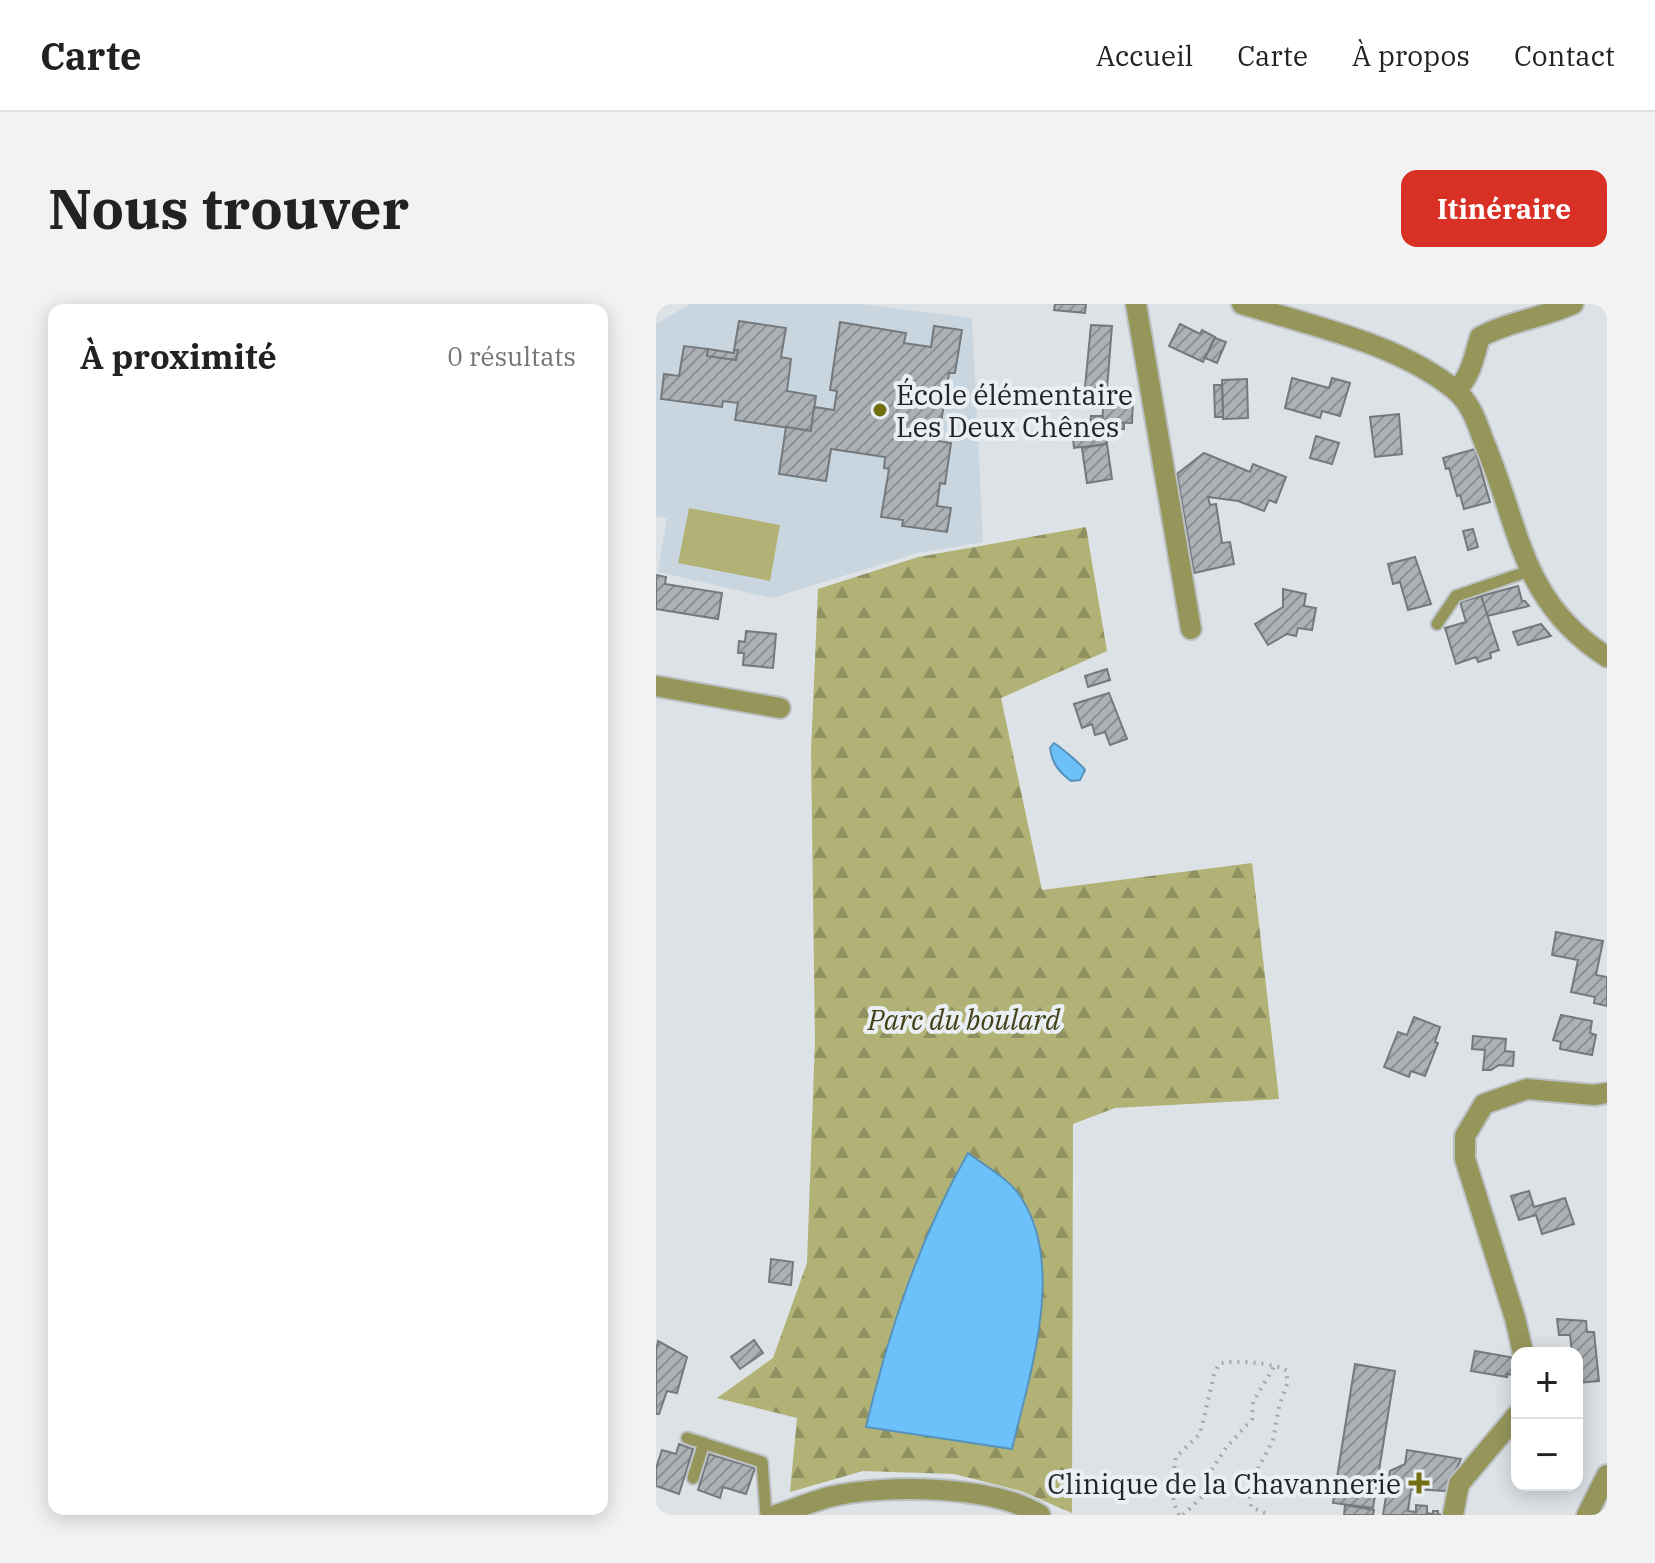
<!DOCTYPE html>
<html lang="fr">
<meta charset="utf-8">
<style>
body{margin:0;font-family:"IBM Plex Serif",serif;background:#f2f2f2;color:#222}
.controls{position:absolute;right:24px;bottom:24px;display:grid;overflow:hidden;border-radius:16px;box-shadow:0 4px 20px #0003}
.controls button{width:72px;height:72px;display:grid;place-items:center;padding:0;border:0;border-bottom:2px solid #e0e0e0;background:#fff;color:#222;font:40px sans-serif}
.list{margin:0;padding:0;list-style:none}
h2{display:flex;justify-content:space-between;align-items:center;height:104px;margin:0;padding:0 32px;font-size:34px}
h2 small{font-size:26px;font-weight:400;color:#767676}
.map{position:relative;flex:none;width:951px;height:1211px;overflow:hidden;border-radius:16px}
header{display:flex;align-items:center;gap:48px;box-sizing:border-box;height:112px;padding:0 40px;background:#fff;border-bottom:2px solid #e0e0e0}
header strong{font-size:38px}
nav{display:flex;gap:44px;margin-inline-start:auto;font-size:28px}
.intro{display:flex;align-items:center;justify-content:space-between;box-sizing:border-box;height:192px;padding:0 48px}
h1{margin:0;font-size:56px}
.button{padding:20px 36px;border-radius:16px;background:#d93025;color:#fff;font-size:28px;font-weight:700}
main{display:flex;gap:48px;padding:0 48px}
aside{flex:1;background:#fff;border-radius:16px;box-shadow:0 4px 20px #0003}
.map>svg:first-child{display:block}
</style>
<header>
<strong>Carte</strong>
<nav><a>Accueil</a><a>Carte</a><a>À propos</a><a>Contact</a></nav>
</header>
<div class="intro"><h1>Nous trouver</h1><a class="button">Itinéraire</a></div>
<main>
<aside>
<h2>À proximité<small>0 résultats</small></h2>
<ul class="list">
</ul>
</aside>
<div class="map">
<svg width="951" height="1211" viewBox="0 0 951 1211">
<defs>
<pattern id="forest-firs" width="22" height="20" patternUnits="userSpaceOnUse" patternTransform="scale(2)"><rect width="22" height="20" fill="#b2b276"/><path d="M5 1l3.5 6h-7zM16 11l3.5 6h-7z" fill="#909161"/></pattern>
<pattern id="building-hatch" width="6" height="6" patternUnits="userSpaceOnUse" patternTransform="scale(2)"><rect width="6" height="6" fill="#acb1b6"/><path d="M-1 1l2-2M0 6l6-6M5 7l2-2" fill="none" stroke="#8c9094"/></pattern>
</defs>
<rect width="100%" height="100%" fill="#dce2e6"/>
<path fill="#cad6df" d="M34,0H203L316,14L327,238L261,249L116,294L2,268L11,214L0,212V20Z"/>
<path fill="#b2b276" d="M33,204L124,221L114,277L22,259Z"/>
<path fill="url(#forest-firs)" d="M430,223L451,347L345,394L386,586L596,559L623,795L459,804L417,820L416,1209L365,1187L298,1170L207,1167L134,1188L141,1114L61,1094L117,1054L151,959L159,736L155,447L162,285L262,253Z"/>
<g fill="#6dc1fb" stroke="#5692bb" stroke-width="2">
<path d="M398,439C403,442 427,462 429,466L424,476L415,477C402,467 396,459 394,444Z"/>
<path d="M312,849C329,862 353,875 364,892C411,961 373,1072 356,1145L210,1123C233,1027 263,935 312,849Z"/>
</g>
<g fill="url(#building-hatch)" stroke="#74797d" stroke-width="2">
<path d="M399,0H430L429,9L398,6Z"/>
<path d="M83,17L130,24L125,53L135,55L131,87L160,92L155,127L79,116L82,99L67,97L66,103L5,95L8,70L23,72L28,42L52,45L51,52L80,56L82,46H78Z"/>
<path d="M184,18L250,29L248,39L275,43L278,22L306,26L299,69H293L282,137L295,139L289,180L284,179L281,202L295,204L291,228L246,222L247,216L225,213L233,165L228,164L229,153L175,145L170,177L123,170L130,123L155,127L158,103L178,106L181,87L174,86Z"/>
<path d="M524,20L544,30L546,26L559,33L547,58L513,42Z"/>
<path d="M435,21L456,22L451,85L429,83Z"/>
<path d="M559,34L570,38L561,59L549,54Z"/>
<path d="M52,45L78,49V46H82L80,56L51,52Z"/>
<path d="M636,74L673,84L676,74L694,79L684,112L666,107L664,114L629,104Z"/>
<path d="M591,75L592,114L567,115L566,76Z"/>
<path d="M558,81H566L567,113H559Z"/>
<path d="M448,95L477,96L476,119L446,118Z"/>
<path d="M743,110L746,150L719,153L714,113Z"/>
<path d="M435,112H447L446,118L468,119V125H434Z"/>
<path d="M416,124L449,125L451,140L418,144Z"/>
<path d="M660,132L683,139L676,160L654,154Z"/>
<path d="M451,140L456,175L431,179L426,144Z"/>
<path d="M819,145L834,198L808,205L804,191L801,192L793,164L790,165L787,154Z"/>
<path d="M548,149L594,168L597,160L630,173L620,199L613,196L608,207L582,197L552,193L554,201L560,200L566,239L574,238L578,260L538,269L521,170Z"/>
<path d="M817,225L822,243L812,246L807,227Z"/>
<path d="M759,253L775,300L752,306L744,278L737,280L732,260Z"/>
<path d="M0,271L10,273L9,280L66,289L62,315L0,305Z"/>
<path d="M862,282L866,297H869L873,302L831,312L825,292Z"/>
<path d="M627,285L650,290L648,302L660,304L656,326L642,324L640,332L631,330L612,341L599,320L627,303Z"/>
<path d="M825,292L843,346L834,349L835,354L822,358L820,353L800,360L789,324L810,318L804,298Z"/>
<path d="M885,320L895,332L862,341L857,328Z"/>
<path d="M90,327L120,330L117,364L87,361L88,349H82L83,337L89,338Z"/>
<path d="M451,365L454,376L432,383L429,372Z"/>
<path d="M453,389L471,435L454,441L449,428L439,431L436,420L426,424L418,400Z"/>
<path d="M900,628L947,637L940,671L951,673V702L938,699L939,693L915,688L922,656L896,651Z"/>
<path d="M905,711L936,717L934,729L940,731L936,751L904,745L905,738L897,736Z"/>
<path d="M758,713L784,723L779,738L782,739L769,772L755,767L753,773L728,763L742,728L751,731Z"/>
<path d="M817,732L850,735L849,747L858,748L857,762L843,761L835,766H827L829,746L816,745Z"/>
<path d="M873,887L878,903L909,894L918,920L886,930L880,911L863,916L855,892Z"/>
<path d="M115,955L137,958L135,981L113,978Z"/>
<path d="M901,1015L930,1017L931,1028H938L943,1077L921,1079V1049H916L914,1031H903Z"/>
<path d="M98,1036L107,1049L84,1065L75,1053Z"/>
<path d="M2,1037L31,1053L21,1089L11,1087L3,1110H0V1047Z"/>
<path d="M819,1047L860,1054L861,1072L852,1070L851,1073L815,1067Z"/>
<path d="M699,1060L739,1067L717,1204L677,1199Z"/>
<path d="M23,1140L37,1145L23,1190L0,1182V1164L6,1146L20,1150Z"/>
<path d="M751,1146L805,1155L790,1187L755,1185L752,1207L760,1208V1201L771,1202V1209L777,1210V1207H782V1210L786,1211H727L734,1167L749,1160Z"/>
<path d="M53,1150L99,1164L90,1190L67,1183L64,1194L42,1186Z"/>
<path d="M689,1201L718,1206L717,1211H688Z"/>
</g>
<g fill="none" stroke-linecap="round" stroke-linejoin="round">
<g stroke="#bbc0c3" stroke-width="15">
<g id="service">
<path d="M781,320L800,292L873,267"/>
<path d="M31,1134L106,1158L110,1211"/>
<path d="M37,1174L48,1139"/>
</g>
</g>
<g stroke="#bbc0c3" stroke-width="24">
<g id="minor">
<path d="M480,0L535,325"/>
<path d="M586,0C655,22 742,39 799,86C815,99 821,119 828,138C865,225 864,297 951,353"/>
<path d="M800,86C815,73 818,52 824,33C853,17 887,14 917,0"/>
<path d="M0,382L124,404"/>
<path d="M867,1049L859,1014L809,855V832L828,800L871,785L938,791L951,789"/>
<path d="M120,1211C138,1205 155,1198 173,1193C226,1180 338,1181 384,1211"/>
<path d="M797,1211L803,1180L861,1111"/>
<path d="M931,1211L951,1171"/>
</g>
</g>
<g stroke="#a4a9ac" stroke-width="4" stroke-dasharray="2 6" stroke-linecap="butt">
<path d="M523,1211C513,1194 517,1172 520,1153L544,1130L558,1071L563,1060C574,1055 621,1059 631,1067V1080L623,1103L617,1136L593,1182L595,1203L613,1211"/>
<path d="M527,1211L550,1189L554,1168L570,1144L596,1115L597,1098L619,1061"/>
</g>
<use href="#service" stroke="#96965b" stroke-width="11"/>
<use href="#minor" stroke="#96965b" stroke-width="20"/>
</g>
<g fill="#727012" stroke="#e9eff3" stroke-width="3">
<circle cx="224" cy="106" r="8"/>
<path d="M759 1167h8v8h8v8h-8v8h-8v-8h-8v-8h8z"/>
</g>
<g text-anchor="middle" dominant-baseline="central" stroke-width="8" stroke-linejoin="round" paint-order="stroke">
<g font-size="28" fill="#222426" stroke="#e9eff3" text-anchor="start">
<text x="240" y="90">École élémentaire<tspan x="240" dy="32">Les Deux Chênes</tspan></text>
<text x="745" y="1179" text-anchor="end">Clinique de la Chavannerie</text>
</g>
<g font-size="28" font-style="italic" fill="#424119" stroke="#e9eff3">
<text x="308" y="715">Parc du boulard</text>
</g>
</g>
</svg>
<div class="controls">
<button>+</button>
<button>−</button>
</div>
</div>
</main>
